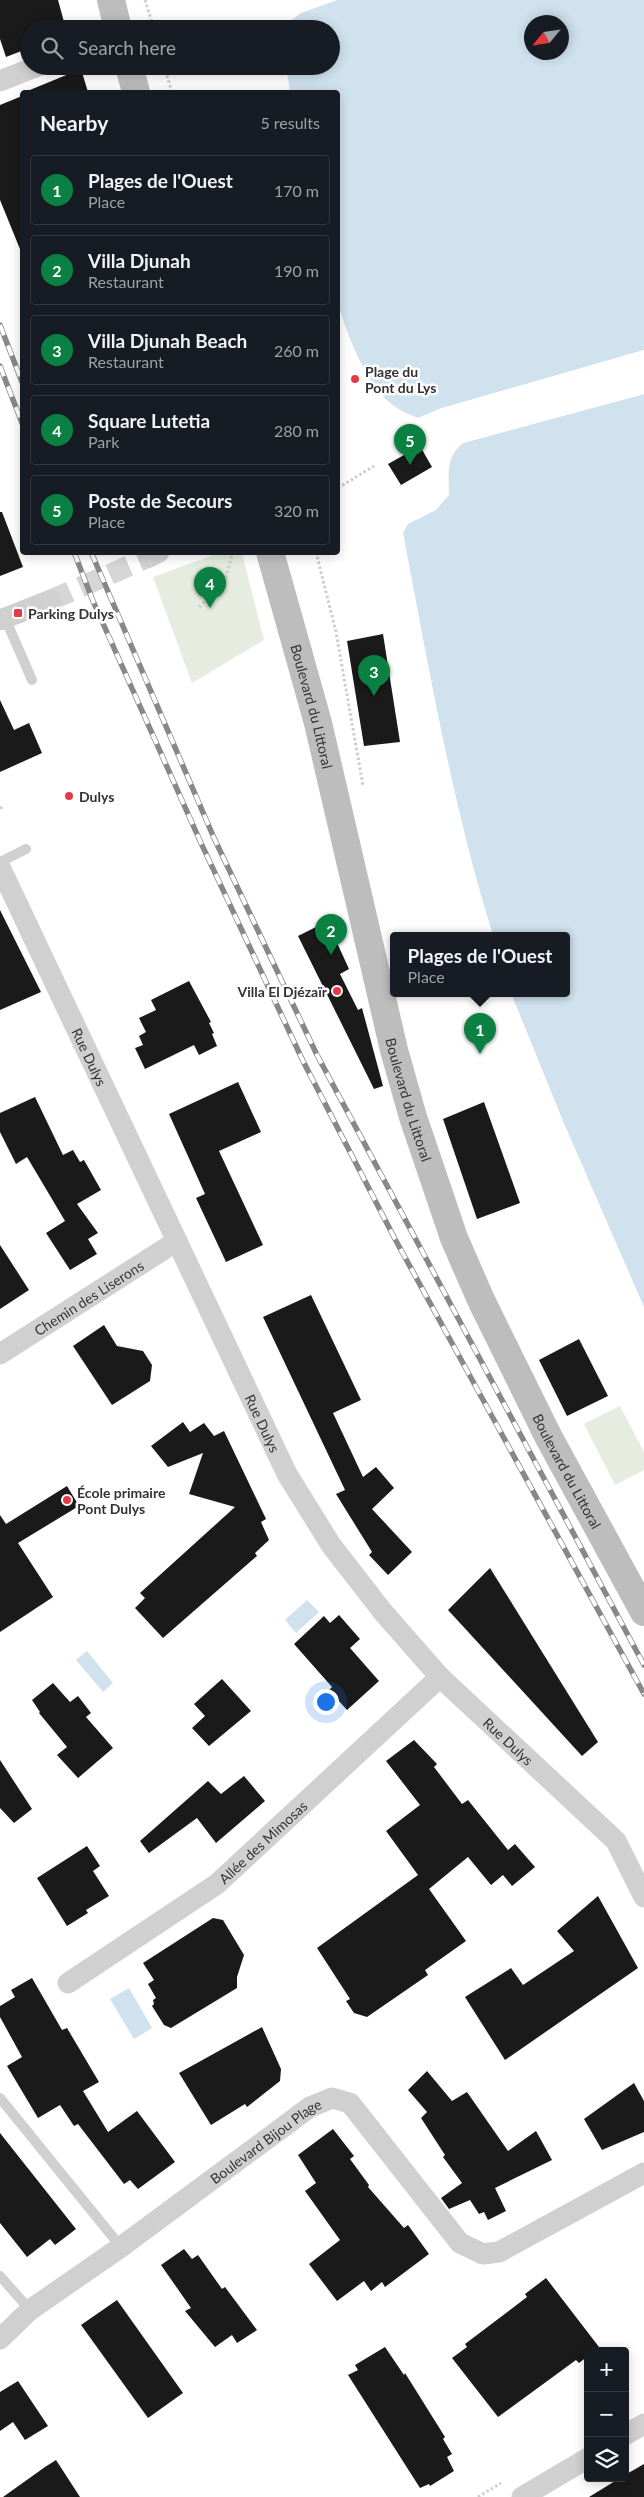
<!DOCTYPE html>
<meta charset="utf-8">
<style>
body{margin:0;font-family:Lato,sans-serif;background:#242831;color:#f1f3f6}
.controls{position:absolute;right:15px;bottom:15px;display:grid;overflow:hidden;border-radius:5px;box-shadow:0 2px 12px #0003}
.controls button{width:45px;height:45px;display:grid;place-items:center;padding:0;border:0;border-bottom:1px solid #363941;background:#171b24;color:#f1f3f6;font:25px sans-serif}
.compass{position:absolute;left:524px;top:15px;width:45px;height:45px;border-radius:50%;background:#171b24;box-shadow:0 2px 12px #0003;rotate:241deg}
.you{position:absolute;left:325px;top:1701px;width:18px;height:18px;margin:-12px;border:4px solid #fff;border-radius:50%;background:#1a73e8;box-shadow:0 0 0 8px #1a73e833}
.badge{display:grid;place-items:center;width:32px;height:32px;border-radius:50%;background:#0b8043;color:#fff;font-size:16px;font-weight:700}
.pin{position:absolute;translate:-50% -41px;filter:drop-shadow(0 1px 2px #0008)}
.pin::after{content:'';position:absolute;top:26px;width:18px;height:15px;background:inherit;clip-path:polygon(0 0,100% 0,50% 100%)}
.popup{position:absolute;left:390px;top:932px;width:180px;height:65px;box-sizing:border-box;display:grid;place-content:center;border-radius:5px;background:#171b24;filter:drop-shadow(0 1px 4px #0005);font-size:16px;white-space:nowrap;color:#9ea1a6}
.popup b{font-size:19px;color:#f1f3f6}
.popup::after{content:'';position:absolute;left:50%;top:100%;margin-left:-10px;border:10px solid transparent;border-top-color:#171b24}
.list{margin:0;padding:0;list-style:none}
h2{display:flex;justify-content:space-between;align-items:center;height:65px;margin:0;padding:0 20px;font-size:21px}
h2 small{font-size:16px;font-weight:400;color:#9ea1a6}
.list li{display:grid;grid-template-columns:32px 1fr auto;gap:15px;align-items:center;box-sizing:border-box;height:70px;margin:0 10px 10px;padding:0 10px;border:1px solid #363941;border-radius:5px}
.list b{display:block;font-size:19px;white-space:nowrap}
.list p{margin:0;font-size:16px;white-space:nowrap;color:#9ea1a6}
.list em{font-size:16px;font-style:normal;color:#9ea1a6}
.icon{flex:none;width:28px;height:28px;fill:none;stroke:currentColor;stroke-width:2;stroke-linecap:round;stroke-linejoin:round}
.map{position:relative;flex:none;width:644px;height:2497px;overflow:hidden}
.search{position:absolute;background:#171b24;box-shadow:0 2px 12px #0003;left:20px;top:20px;width:320px;height:55px;display:flex;align-items:center;gap:12px;box-sizing:border-box;padding:0 18px;border-radius:28px;color:#9ea1a6;font-size:19px}
.panel{position:absolute;background:#171b24;box-shadow:0 2px 12px #0003;left:20px;top:90px;width:320px;height:465px;border-radius:5px}
.map>svg:first-child{display:block}
</style>
<div class="map">
<svg width="644" height="2497" viewBox="0 0 644 2497">
<rect width="100%" height="100%" fill="#fff"/>
<g fill="#e6ecdf">
<path d="M222,552L242,553L264,640L192,683L153,577Z"/>
<path d="M620,1406L644,1452V1470L615,1485L584,1424Z"/>
</g>
<g fill="#cfe2ee" fill-rule="evenodd">
<path d="M337,0H644V350L439,409L418,418C411,415 403,412 397,408C367,388 348,337 338,304V92H290L286,66H331V29L282,27L301,13ZM532,22H562V52H532Z"/>
<path d="M644,394V1307L563,1121L511,993H566V935H493C452,804 429,668 403,533L408,524L436,510L449,495C449,472 445,459 463,443Z"/>
<path d="M307,1600L319,1612L296,1633L285,1620Z"/>
<path d="M87,1651L113,1683L103,1692L76,1660Z"/>
<path d="M129,1988L152,2028L134,2039L110,1999Z"/>
</g>
<g fill="#fff">
<path d="M644,350V353L441,411L439,409Z"/>
<path d="M644,391V394L463,443L462,441Z"/>
</g>
<g fill="#1a1a1a">
<path d="M0,0H58L66,29H29V48L6,57L0,39Z"/>
<path d="M81,69L88,92H25Z"/>
<path d="M22,96V254L0,200V105Z"/>
<path d="M420,446L432,467L401,485L388,464Z"/>
<path d="M0,512H2L23,567L0,576Z"/>
<path d="M383,634L400,742L364,746L347,641Z"/>
<path d="M0,700L14,730L29,723L42,753L0,772Z"/>
<path d="M0,910L41,992L0,1010Z"/>
<path d="M318,926L324,938L333,934L349,969L340,974L358,1010L362,1008L383,1086L374,1089L298,936Z"/>
<path d="M189,981L211,1022L209,1023L214,1033L212,1034L217,1046L199,1055L194,1045L145,1069L135,1048L143,1045L139,1036L146,1032L139,1018L156,1010L151,1000Z"/>
<path d="M238,1082L261,1132L219,1151L263,1245L226,1262L196,1198L205,1194L169,1114Z"/>
<path d="M35,1097L63,1155L73,1150L80,1162L84,1160L101,1190L77,1204L98,1233L88,1239L97,1254L70,1270L46,1233L65,1221L27,1157L16,1164L0,1132V1113Z"/>
<path d="M484,1102L520,1203L477,1219L443,1119Z"/>
<path d="M0,1245L29,1290L0,1309Z"/>
<path d="M311,1295L361,1400L333,1413L363,1477L376,1467L394,1488L372,1509L412,1552L388,1575L369,1555L372,1552L336,1494L345,1490L263,1317Z"/>
<path d="M104,1325L117,1346L143,1351L152,1365L150,1381L112,1405L73,1346Z"/>
<path d="M579,1339L608,1396L567,1416L539,1360Z"/>
<path d="M183,1422L190,1432L204,1423L214,1436L224,1431L266,1519L261,1522L269,1540L255,1553L257,1556L163,1638L135,1608L145,1598L140,1593L235,1507L189,1494L203,1453L168,1467L151,1446Z"/>
<path d="M67,1486L79,1506L18,1543L53,1597L0,1632V1515L6,1524Z"/>
<path d="M490,1568L598,1742L582,1756L448,1610Z"/>
<path d="M339,1615L360,1639L350,1648L379,1681L347,1710L329,1690L332,1687L294,1644L324,1616L330,1623Z"/>
<path d="M222,1679L251,1711L209,1746L192,1728L205,1716L194,1704Z"/>
<path d="M53,1683L70,1702L78,1696L91,1713L86,1717L113,1748L78,1778L57,1755L67,1747L39,1713L40,1712L32,1700Z"/>
<path d="M414,1740L437,1764L434,1767L462,1804L468,1800L508,1850L515,1844L535,1867L512,1886L503,1875L491,1885L468,1857L429,1889L466,1941L425,1970L428,1975L367,2017L354,2013L346,2001L350,1999L317,1948L418,1875L386,1831L420,1805L386,1761Z"/>
<path d="M0,1760L32,1809L14,1823L0,1808Z"/>
<path d="M244,1776L265,1801L216,1843L197,1818L149,1853L140,1841L208,1781L221,1794Z"/>
<path d="M87,1846L100,1866L93,1871L109,1896L86,1910L88,1913L67,1926L37,1878Z"/>
<path d="M598,1896L638,1968L505,2060L465,1997L511,1968L523,1985L574,1951L557,1931Z"/>
<path d="M213,1918L223,1920L244,1955L237,1977V1988L171,2028L164,2025L152,2006L154,2004L153,2000L156,1998L148,1984L154,1980L143,1963Z"/>
<path d="M32,1978L62,2030L67,2028L99,2082L83,2091L108,2132L137,2111L175,2162L138,2189L130,2180L124,2184L78,2124L74,2126L60,2105L38,2118L7,2066L22,2057L0,2017V2006L15,1997L11,1990Z"/>
<path d="M262,2027L281,2069L280,2081L247,2107L245,2104L211,2125L179,2073Z"/>
<path d="M427,2071L452,2101L467,2092L508,2151L536,2131L552,2160L495,2188L506,2211L488,2220L484,2212L479,2214L470,2200L449,2209L441,2198L462,2183L443,2157L445,2155L421,2118L427,2112L408,2090Z"/>
<path d="M634,2083L644,2101V2132L602,2150L584,2119Z"/>
<path d="M333,2129L354,2156L350,2159L369,2185L368,2187L404,2228L408,2225L429,2254L385,2287L382,2282L371,2291L364,2281L337,2301L309,2264L340,2240L305,2191L316,2183L298,2155Z"/>
<path d="M0,2133L76,2229L55,2245L50,2239L27,2257L0,2223Z"/>
<path d="M184,2249L192,2259L198,2255L222,2289L225,2287L257,2330L237,2343L232,2335L215,2347L185,2311L191,2308L161,2265Z"/>
<path d="M546,2278L599,2347L595,2351H588V2356L579,2363L576,2360L498,2417L452,2358L467,2347L465,2344L527,2297L525,2294Z"/>
<path d="M117,2300L183,2393L148,2418L81,2325Z"/>
<path d="M385,2347L404,2375L405,2373L445,2437L443,2439L452,2454L447,2457L454,2471L430,2486L429,2484L420,2488L348,2375L358,2370L355,2365Z"/>
<path d="M18,2381L48,2426L25,2440L13,2422L0,2431V2392Z"/>
<path d="M56,2460L80,2497H3L45,2467Z"/>
<path d="M644,2464V2497H589L620,2478H625V2475Z"/>
</g>
<g fill="none" stroke-linecap="round" stroke-linejoin="round">
<path stroke="#d6d6d6" stroke-width="21" stroke-dasharray="21 11" stroke-linecap="butt" d="M51,600L149,557"/>
<g stroke="#cdcdcd" stroke-width="3" stroke-dasharray="2.5 2.5" stroke-linecap="butt">
<path d="M145,0L154,29"/>
<path d="M164,66L172,92"/>
<path d="M338,488L374,466"/>
<path d="M316,552L336,632L363,786"/>
<path d="M199,607L225,581L233,552"/>
<path d="M0,808L4,807"/>
<path d="M478,2497L501,2483"/>
</g>
<g stroke="#d0d0d0" stroke-width="10">
<path d="M5,618L32,680"/>
<path d="M0,862L26,849"/>
<path d="M0,2098L121,2247"/>
<path d="M0,2276L30,2310"/>
</g>
<g stroke="#d0d0d0" stroke-width="21">
<path d="M0,81L38,66"/>
<path d="M149,557L159,552"/>
<path d="M0,620L51,600"/>
<path id="s1" d="M0,867L287,1474L331,1545L383,1612L440,1677L616,1841L644,1897"/>
<path id="s2" d="M0,1354L177,1241"/>
<path id="s3" d="M68,1983L217,1884L440,1677"/>
<path id="s4" d="M0,2339L30,2310L121,2247L310,2107L332,2098L350,2103L460,2243L483,2254L499,2252L644,2173"/>
<path d="M625,2435L644,2424"/>
<path d="M522,2497L588,2458"/>
</g>
<g stroke="#bdbdbd" stroke-width="28">
<path d="M111,0L118,29"/>
<path d="M129,66L136,92"/>
<path id="s5" d="M270,552L318,723L394,1050L413,1117L454,1238L481,1300L548,1436L644,1612"/>
</g>
<g stroke="#888" stroke-width="5.5">
<g id="rail">
<path d="M0,325L22,382"/>
<path d="M0,366L22,423"/>
<path d="M74,552L93,601L201,843L303,1061L395,1239L644,1694"/>
<path d="M91,552L214,838L317,1055L644,1665"/>
</g>
</g>
<use href="#rail" stroke="#fff" stroke-width="4" stroke-dasharray="11" stroke-linecap="butt"/>
</g>
<g fill="#e63946" stroke="#fff" stroke-width="2">
<circle cx="355" cy="379" r="5"/>
<rect x="13" y="608" width="10" height="10" rx="2.5"/>
<circle cx="69" cy="796" r="5"/>
<circle cx="337" cy="991" r="5"/>
<circle cx="67" cy="1500" r="5"/>
</g>
<g text-anchor="middle" dominant-baseline="central" stroke-width="5" stroke-linejoin="round" paint-order="stroke">
<g font-size="14" font-weight="bold" fill="#333" stroke="#fff" text-anchor="start">
<text x="365" y="371">Plage du<tspan x="365" dy="16">Pont du Lys</tspan></text>
<text x="28" y="613">Parking Dulys</text>
<text x="79" y="796">Dulys</text>
<text x="327" y="991" text-anchor="end">Villa El Djézaïr</text>
<text x="77" y="1492">École primaire<tspan x="77" dy="16">Pont Dulys</tspan></text>
</g>
<g font-size="14" fill="#333" stroke="#fff">
<text stroke="none"><textPath href="#s5" startOffset="160">Boulevard du Littoral</textPath></text>
<text stroke="none"><textPath href="#s1" startOffset="210">Rue Dulys</textPath></text>
<text stroke="none"><textPath href="#s5" startOffset="565">Boulevard du Littoral</textPath></text>
<text stroke="none"><textPath href="#s2" startOffset="105">Chemin des Liserons</textPath></text>
<text stroke="none"><textPath href="#s1" startOffset="615">Rue Dulys</textPath></text>
<text stroke="none"><textPath href="#s5" startOffset="970">Boulevard du Littoral</textPath></text>
<text stroke="none"><textPath href="#s1" startOffset="1020">Rue Dulys</textPath></text>
<text stroke="none"><textPath href="#s3" startOffset="241">Allée des Mimosas</textPath></text>
<text stroke="none"><textPath href="#s4" startOffset="332">Boulevard Bijou Plage</textPath></text>
</g>
</g>
</svg>
<div class="controls">
<button>+</button>
<button>−</button>
<button><svg class="icon" aria-label="layers" viewBox="0 0 24 24"><path d="M12 4l9 5-9 5-9-5zM3 14l9 5 9-5"/></svg></button>
</div>
<svg class="compass" viewBox="-18 -18 36 36"><path d="M0-13l5 13h-10z" fill="#e53935"/><path d="M0 13l5-13h-10z" fill="#9ea1a6"/></svg>
<div class="you"></div>
<div class="pin badge" style="left:480px;top:1054px">1</div>
<div class="popup"><b>Plages de l'Ouest</b>Place</div>
<div class="pin badge" style="left:331px;top:955px">2</div>
<div class="pin badge" style="left:374px;top:696px">3</div>
<div class="pin badge" style="left:210px;top:608px">4</div>
<div class="pin badge" style="left:410px;top:465px">5</div>
<div class="search"><svg class="icon" aria-label="search" viewBox="0 0 24 24"><circle cx="10" cy="10" r="6"/><path d="M15 15l6 6"/></svg>Search here</div>
<section class="panel">
<h2>Nearby<small>5 results</small></h2>
<ul class="list">
<li><span class="badge">1</span><div><b>Plages de l'Ouest</b><p>Place</p></div><em>170 m</em></li>
<li><span class="badge">2</span><div><b>Villa Djunah</b><p>Restaurant</p></div><em>190 m</em></li>
<li><span class="badge">3</span><div><b>Villa Djunah Beach</b><p>Restaurant</p></div><em>260 m</em></li>
<li><span class="badge">4</span><div><b>Square Lutetia</b><p>Park</p></div><em>280 m</em></li>
<li><span class="badge">5</span><div><b>Poste de Secours</b><p>Place</p></div><em>320 m</em></li>
</ul>
</section>
</div>
